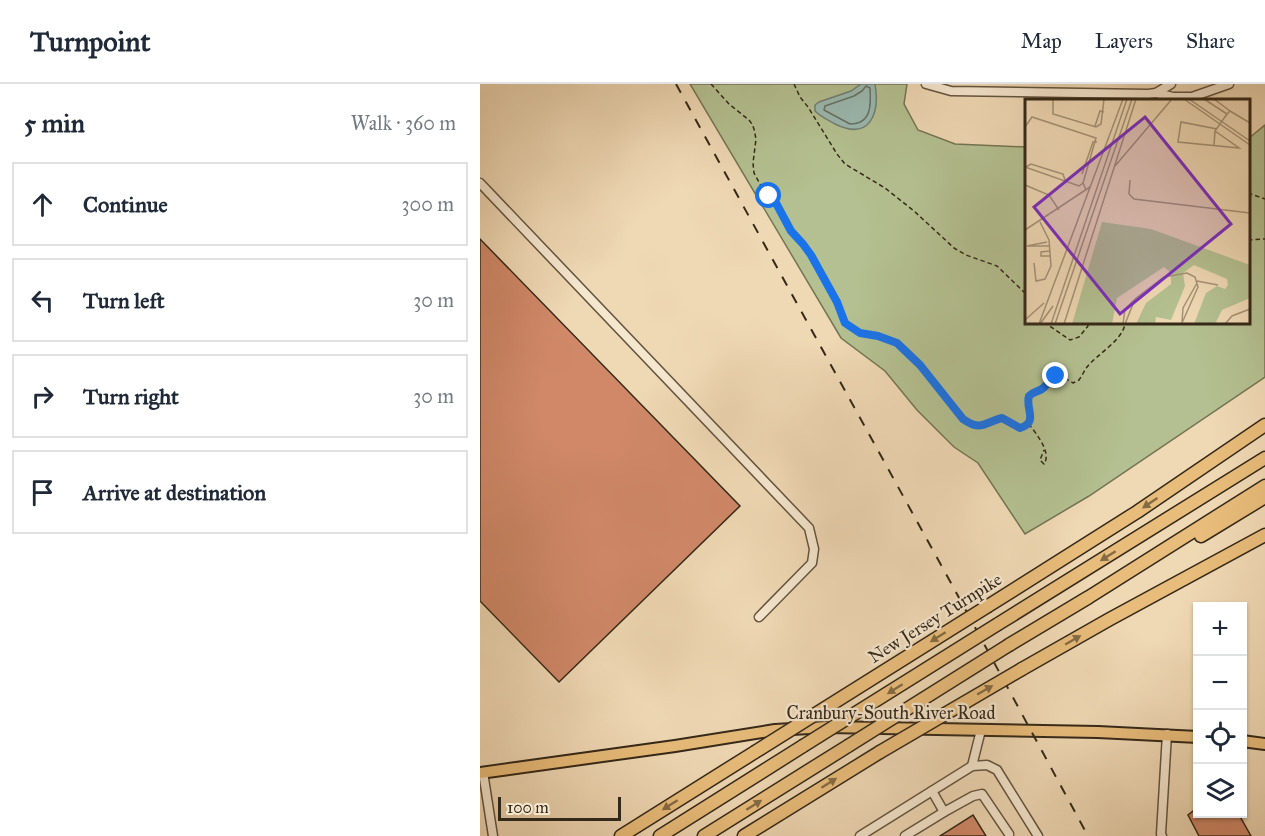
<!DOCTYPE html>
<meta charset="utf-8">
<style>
body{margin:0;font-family:"IM FELL Great Primer",serif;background:#f2f2f3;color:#1f2937}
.controls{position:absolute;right:18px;bottom:18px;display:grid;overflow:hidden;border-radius:0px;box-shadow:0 2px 4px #0004}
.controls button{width:54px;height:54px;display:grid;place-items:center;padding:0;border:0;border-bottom:2px solid #e0e1e3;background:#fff;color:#1f2937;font:30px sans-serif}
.scale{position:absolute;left:18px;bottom:15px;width:123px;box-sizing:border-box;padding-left:6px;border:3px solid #342818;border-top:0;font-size:16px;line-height:21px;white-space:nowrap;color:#342818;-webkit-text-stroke:4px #f5e6ce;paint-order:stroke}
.stop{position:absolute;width:18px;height:18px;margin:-14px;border:4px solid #1a73e8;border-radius:50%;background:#fff}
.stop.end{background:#1a73e8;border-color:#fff;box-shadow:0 2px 6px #0008}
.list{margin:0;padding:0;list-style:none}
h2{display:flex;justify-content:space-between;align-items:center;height:78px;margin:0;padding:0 24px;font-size:26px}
h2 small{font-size:20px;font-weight:400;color:#747a83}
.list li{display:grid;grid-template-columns:39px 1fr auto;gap:18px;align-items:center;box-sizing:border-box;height:84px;margin:0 12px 12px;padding:0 12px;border:2px solid #e0e1e3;border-radius:0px}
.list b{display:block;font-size:22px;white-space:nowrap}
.list em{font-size:20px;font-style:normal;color:#747a83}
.icon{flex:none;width:33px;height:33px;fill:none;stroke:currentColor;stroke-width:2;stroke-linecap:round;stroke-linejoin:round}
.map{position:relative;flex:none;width:785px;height:752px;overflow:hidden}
header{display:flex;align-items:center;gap:36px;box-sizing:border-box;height:84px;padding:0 30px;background:#fff;border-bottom:2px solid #e0e1e3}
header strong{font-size:28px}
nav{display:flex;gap:33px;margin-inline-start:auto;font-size:21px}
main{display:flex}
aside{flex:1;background:#fff}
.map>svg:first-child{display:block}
</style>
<header>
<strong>Turnpoint</strong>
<nav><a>Map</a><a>Layers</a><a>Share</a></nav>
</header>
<main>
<aside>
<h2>5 min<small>Walk · 360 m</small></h2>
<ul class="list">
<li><svg class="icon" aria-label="ahead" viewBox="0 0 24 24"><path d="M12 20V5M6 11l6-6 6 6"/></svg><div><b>Continue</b></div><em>300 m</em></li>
<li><svg class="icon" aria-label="left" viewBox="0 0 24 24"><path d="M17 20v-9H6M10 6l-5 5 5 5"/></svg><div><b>Turn left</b></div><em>30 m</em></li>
<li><svg class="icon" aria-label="right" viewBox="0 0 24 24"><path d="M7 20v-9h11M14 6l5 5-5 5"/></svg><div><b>Turn right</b></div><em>30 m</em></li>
<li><svg class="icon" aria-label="arrive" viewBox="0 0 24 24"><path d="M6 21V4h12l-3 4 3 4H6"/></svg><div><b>Arrive at destination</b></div></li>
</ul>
</aside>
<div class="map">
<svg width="785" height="752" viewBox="0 0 785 752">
<rect width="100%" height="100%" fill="#efd8b4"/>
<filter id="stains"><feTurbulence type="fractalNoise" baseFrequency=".00333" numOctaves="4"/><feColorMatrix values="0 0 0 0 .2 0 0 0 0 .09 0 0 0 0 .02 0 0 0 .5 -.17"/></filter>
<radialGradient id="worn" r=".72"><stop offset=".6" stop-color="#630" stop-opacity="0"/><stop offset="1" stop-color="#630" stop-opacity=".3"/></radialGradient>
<path fill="#b4c091" stroke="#747454" stroke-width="1.5" d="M210,0H427L424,20L438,46L475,60L546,63V238H768L769,54L785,41V293L609,412L545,450L498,379L474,363L437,326L405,287L361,254Z"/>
<path fill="#9ab9b0" stroke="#717f73" stroke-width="1.5" d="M381,0H395C400,30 390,57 355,40C348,36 341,33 335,27V21L339,18L371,7Z"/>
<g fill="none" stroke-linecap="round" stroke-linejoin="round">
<path stroke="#677064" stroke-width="1.5" d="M386,2L390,4C391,20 392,40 370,40L344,26L345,22L374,12L382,7Z"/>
</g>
<g fill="#d08868" stroke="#342818" stroke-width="1.5">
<path d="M0,155L260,422L79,598L0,517Z"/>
<path d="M717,724V729H758L771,752H719L708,731Z"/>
<path d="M493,731L506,752H460Z"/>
</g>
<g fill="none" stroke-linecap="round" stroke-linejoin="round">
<g stroke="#63543f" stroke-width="11">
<g id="minor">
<path d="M446,0L471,7L668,10L676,9L691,0"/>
<path d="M676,9L693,13H712L749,0"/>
<path d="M0,99L329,444L334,465L332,479L279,533"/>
<path d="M492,682L501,646"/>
<path d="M3,688L13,752"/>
<path d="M452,707L464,728L493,712L502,710L529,750"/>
<path d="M380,752L492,682L507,681L517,686L558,752"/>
<path d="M425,752L464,728"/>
<path d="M682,752L681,750L687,650"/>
</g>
</g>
<g stroke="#342818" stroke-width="14">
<g id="major">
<path d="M762,657L785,660"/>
<path d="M0,689L195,662L295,646L347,643L618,648L718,653"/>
</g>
</g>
<g stroke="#342818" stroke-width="15">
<g id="highway">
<path d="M721,452L785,413"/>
<path d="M508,522L657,428L785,341"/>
<path d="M518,540L785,374"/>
<path d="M529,561L609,513L785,402"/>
<path d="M542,585L630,535L785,451"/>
<path d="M141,752L275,668"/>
<path d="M180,752L323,662"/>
<path d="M224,752L368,662"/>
<path d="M264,752L400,668"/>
</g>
</g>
<g stroke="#342818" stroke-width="1.5" stroke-dasharray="4.5 3" stroke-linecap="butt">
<path d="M231,0L249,20L269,36L272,40L274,45L276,55L273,79L274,89L281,102L296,119L307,141L323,160L331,171L357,218L365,239L368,243L380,249L398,252L417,259L440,281L483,335C501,348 505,338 522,334L540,344C559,338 545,325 549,312C553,308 558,308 563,305C565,303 567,299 569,296C577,289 585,294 593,299L599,296C602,292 604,287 607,283C616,271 645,255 645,238"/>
<path d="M314,0L320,13L328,23L357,70L365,80L405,104L434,127L474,164L486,171L517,182L546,210"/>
<path d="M768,109L785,115"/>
<path d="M768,156L785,155"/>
<path d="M564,238L590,256L599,253L608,242L607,238"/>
<path d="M549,340C556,350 572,368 564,380L560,376L564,366"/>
</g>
<use href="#minor" stroke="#f5e6ce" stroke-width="8"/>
<use href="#major" stroke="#e8bc7a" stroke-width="10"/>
<use href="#highway" stroke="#e8bc7a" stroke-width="12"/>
<path stroke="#342818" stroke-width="2" stroke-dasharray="10 10" stroke-linecap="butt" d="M196,0L471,499L608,752"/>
<g stroke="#342818" stroke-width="15" stroke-linecap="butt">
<g id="highway-bridge">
<path d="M323,662L518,540"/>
<path d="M368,662L529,561"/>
<path d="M275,668L508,522"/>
<path d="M400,668L542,585"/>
</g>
</g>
<use href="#highway-bridge" stroke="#e8bc7a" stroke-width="12"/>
</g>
<defs><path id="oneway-solid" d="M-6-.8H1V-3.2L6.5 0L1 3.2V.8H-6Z" transform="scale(1.5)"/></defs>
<g fill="#856b44">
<use href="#oneway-solid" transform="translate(670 419) rotate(146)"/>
<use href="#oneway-solid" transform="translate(628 472) rotate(148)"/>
<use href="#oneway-solid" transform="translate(458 553) rotate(148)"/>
<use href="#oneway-solid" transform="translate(593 556) rotate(-30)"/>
<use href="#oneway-solid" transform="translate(415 605) rotate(148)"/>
<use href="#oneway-solid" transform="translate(505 606) rotate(-30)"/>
<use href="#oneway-solid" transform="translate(349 699) rotate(-32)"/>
<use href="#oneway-solid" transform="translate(190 721) rotate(148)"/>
<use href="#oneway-solid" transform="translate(274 721) rotate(-32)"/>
</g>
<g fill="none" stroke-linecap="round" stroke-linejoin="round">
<path stroke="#1a73e8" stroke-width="8" d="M289,112L296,119L311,147L323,160L331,171L357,218L365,239L380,249L398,252L417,259L440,281L483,335C501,348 505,338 522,334L540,344C559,338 545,325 549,312C553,308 557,308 562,305C567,302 569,295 576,292"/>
</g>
<g text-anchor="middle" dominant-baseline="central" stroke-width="4.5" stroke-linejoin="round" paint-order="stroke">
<g font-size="18" fill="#342818" stroke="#f5e6ce">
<text transform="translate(455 534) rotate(-32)">New Jersey Turnpike</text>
<text x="411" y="629">Cranbury-South River Road</text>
</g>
</g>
<g transform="translate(545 15)">
<rect width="225" height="225" fill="#efd8b4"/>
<path d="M77,123L126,130L225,166V199L197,211L190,225H169L181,194L192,187L200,190L203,186L202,180L169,166L158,174L160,187L146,221L131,218L130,225H111L121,204L146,185V174L139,168L92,199L87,225H47Z" fill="#b4c091"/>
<path fill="none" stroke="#a49276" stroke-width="1.5" d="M28,0V15L71,28L76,25L79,0M159,0L225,46M164,0L225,42M179,0L202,15L190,32L189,46M189,0L205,12L202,15M205,12L225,24M70,27L75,12L79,13M0,28L7,18L71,39L58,84L61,91M190,32L214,49L153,43L156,23L192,30M90,67L147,0M0,68L54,87L58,84M1,68L6,65L28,72L38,75L40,81M57,75L68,43H72M105,81L104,95L109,100L225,114M0,86L24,96L34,111M0,131L65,88M22,143L2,147H25M25,152L16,153V157H25M9,164L11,182L20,180L26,167L24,141L15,123M172,182L193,186M0,221L19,204M157,223L158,209L172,184M14,225L98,0M15,225L28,207M26,225L102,0M30,225L107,0M39,225L111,0M98,225L100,210L109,201M100,225L110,200L139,178L162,174L170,178L173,188L157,224M200,225L207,217L225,210"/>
<path fill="#7b2cbf" fill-opacity="0.15" stroke="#7b2cbf" stroke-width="3" d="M120,18L206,125L95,215L9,108Z"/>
<rect width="225" height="225" fill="none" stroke="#342818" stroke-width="3"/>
</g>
<rect width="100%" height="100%" filter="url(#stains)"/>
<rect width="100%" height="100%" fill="url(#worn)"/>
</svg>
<div class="controls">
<button>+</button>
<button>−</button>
<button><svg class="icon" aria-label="locate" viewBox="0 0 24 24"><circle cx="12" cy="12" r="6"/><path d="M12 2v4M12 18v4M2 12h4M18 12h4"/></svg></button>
<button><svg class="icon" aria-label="layers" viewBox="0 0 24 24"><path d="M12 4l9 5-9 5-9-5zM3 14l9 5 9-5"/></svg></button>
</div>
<div class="scale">100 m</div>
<div class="stop" style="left:289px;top:112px"></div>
<div class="stop end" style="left:576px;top:292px"></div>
</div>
</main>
